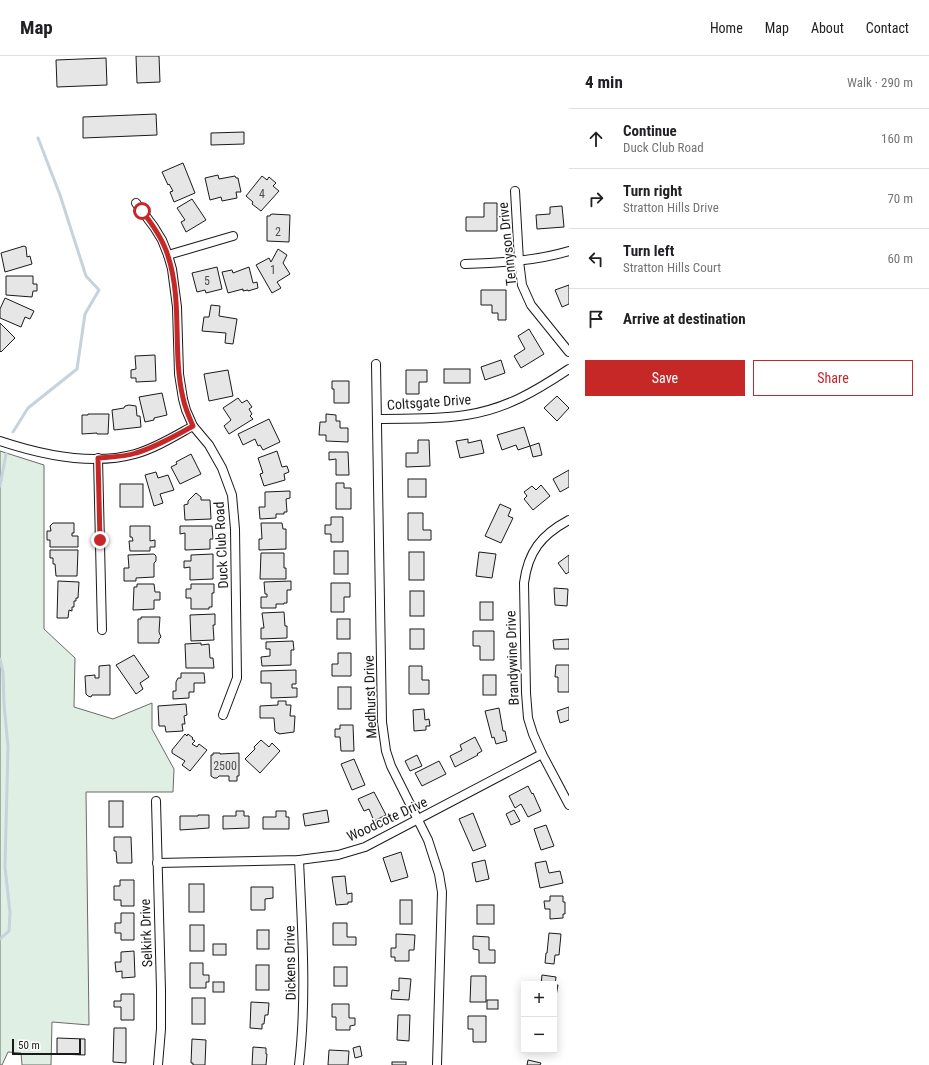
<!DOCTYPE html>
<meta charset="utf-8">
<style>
body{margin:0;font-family:"Roboto Condensed",sans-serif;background:#f2f2f2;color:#202124}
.controls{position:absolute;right:12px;bottom:12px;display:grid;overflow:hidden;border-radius:0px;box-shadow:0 2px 10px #0003}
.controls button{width:36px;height:36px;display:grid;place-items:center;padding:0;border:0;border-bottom:1px solid #e0e0e0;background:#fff;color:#202124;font:20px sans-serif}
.scale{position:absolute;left:12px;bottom:10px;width:69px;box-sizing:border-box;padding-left:4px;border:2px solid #1a1a1a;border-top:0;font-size:11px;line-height:14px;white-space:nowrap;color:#1a1a1a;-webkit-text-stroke:3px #fff;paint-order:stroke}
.stop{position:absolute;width:12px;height:12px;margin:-9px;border:3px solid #c62828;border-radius:50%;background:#fff}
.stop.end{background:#c62828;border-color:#fff;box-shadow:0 1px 4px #0008}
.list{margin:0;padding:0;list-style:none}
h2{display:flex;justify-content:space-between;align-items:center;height:52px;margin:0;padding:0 16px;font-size:17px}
h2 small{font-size:13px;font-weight:400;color:#757577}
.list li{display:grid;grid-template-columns:26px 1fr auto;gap:12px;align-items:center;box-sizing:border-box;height:60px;padding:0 16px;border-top:1px solid #e0e0e0}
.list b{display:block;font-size:15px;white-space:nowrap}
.list p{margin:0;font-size:13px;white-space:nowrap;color:#757577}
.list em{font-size:13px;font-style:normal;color:#757577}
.actions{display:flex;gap:8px;padding:12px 16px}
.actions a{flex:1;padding:9px 0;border:1px solid #c62828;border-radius:0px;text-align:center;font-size:14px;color:#c62828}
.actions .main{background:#c62828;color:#fff}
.icon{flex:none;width:22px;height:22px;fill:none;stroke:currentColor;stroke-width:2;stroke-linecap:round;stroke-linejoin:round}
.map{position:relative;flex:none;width:569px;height:1009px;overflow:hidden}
header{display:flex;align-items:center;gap:24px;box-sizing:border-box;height:56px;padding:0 20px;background:#fff;border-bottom:1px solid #e0e0e0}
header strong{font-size:19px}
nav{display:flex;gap:22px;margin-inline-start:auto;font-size:14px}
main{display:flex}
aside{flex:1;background:#fff}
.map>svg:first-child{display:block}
</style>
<header>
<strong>Map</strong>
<nav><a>Home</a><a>Map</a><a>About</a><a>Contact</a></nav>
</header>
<main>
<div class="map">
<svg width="569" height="1009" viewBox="0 0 569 1009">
<rect width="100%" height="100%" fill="#fff"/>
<path fill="#e0efe3" stroke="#6a6a6a" d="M0,395L44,409V573L75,602L74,651L113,663L152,647V673L174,713L173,736H86L89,969L52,966L51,1009H22L21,997L8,996L2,1009H0Z"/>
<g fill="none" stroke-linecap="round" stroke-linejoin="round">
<g stroke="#c6d2dc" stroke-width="3">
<path d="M13,376L28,352L77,313L85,258L99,234L86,220L60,139L38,82"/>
<path d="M0,430L6,398"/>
<path d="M0,603L3,616L4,648L8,691L5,811L10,857L9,875L0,883"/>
</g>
</g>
<g fill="#e6e6e6" stroke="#1a1a1a">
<path d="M136,0H159L160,26L137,27Z"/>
<path d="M106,2L107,29L57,31L56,4Z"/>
<path d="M156,58L157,79L83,82V61Z"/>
<path d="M244,76V88L211,89V77Z"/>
<path d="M183,107L195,137L174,146L170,136L173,135L169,128L168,129L162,116Z"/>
<path d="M218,119L219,123L235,120L236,122H238L241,136H236L237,142L222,145L221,141L210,144L205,122Z"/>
<path d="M262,120L267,124L269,121L276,127L273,130L279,135L261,155L252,148L253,146L246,140Z"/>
<path d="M192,143L206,164L186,176L181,166L185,164L177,152Z"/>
<path d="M484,147H497V175H466V161H484Z"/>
<path d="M562,150L564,171L537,173L536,159L550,158V151Z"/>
<path d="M272,158L290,159L289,186L267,185V160H270V159Z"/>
<path d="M24,190L26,191L27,201L30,200L32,208L5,216L1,197Z"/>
<path d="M278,193L287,199L283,207L290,218L277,226L281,232L272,237L256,209L269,202L271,206Z"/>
<path d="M217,211L222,233L206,237L205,234L197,236L192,217Z"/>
<path d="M249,211L253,227L257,226L258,232L248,235V234L243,235V233L228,237L222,216L232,214L233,217Z"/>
<path d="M6,220H33V228H37V235H33L32,241L6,239Z"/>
<path d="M569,229V248L562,251L555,234Z"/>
<path d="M481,234H506V264H498V257H492V249H481Z"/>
<path d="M5,242L34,255L30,263L25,261L21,271L0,262V253Z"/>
<path d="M211,249L220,250L219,260L237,263L233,288L225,287L226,277L202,275L204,261H209Z"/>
<path d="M0,267L15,282L1,296L0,295Z"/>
<path d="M529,273L544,298L521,312L514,300L525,293L518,280Z"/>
<path d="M155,299L156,325L136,326V322H131V314L136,313L135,300Z"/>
<path d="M501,304L505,317L485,324L481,311Z"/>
<rect x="444" y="313" width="26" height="14"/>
<path d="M228,314L233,340L209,345L204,318Z"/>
<path d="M406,314H427V326H419V338H406Z"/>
<path d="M332,325H349V347H334V333H332Z"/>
<path d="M162,337L167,359L154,362V364L145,366L139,341Z"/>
<path d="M557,340L569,352L557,365L544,352Z"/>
<path d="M238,342L242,347L247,344L252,351L249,353L252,358L250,360L253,363L229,378L224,370L231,364L223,352Z"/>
<path d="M129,349L136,350L137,360H140L141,371L114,374L112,354L124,352L125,350Z"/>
<path d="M88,358H109L108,378H97V377L82,378V359H88Z"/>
<path d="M326,358L336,359V365H340V372H348V386L326,385V379H319L320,366H326Z"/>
<path d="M269,363L280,386L263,394L260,389L258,390L255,383L243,389L238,378Z"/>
<path d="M524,371L530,390L539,387L542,399L533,401L530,390L518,394L516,389L502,394L497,379Z"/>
<path d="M468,383V387L481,384L484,397L460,402L456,385Z"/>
<path d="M418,384H429L430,410L406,411V397H418Z"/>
<path d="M277,395L282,411L287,410L289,416L284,418L285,424L264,430L260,418L263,417L258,402Z"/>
<path d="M329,396H348L349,419H336V403L329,404Z"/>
<path d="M191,398L201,418L180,428L171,411L177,408L176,406Z"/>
<path d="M569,414V431L560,436L553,423Z"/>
<path d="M156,416L158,422L168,419L174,434L160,438L163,447L154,450L145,419Z"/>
<rect x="408" y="423" width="18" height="18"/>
<path d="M336,427H344V432H351V453H336Z"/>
<rect x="120" y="428" width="23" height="23"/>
<path d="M541,429L550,440L533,454L524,443L527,440L524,436L532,430L536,434Z"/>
<path d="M290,435V442L286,443L287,456H284V458H276V462L260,463L259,451H265V436Z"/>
<path d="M196,437L201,441V444H210L211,463L185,464L184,449L188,448V445Z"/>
<path d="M500,448L511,453L508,460L513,462L501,487L485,480Z"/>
<path d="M408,457H423V474H431V484H408Z"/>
<path d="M331,461H343V486H331V478H325V469H331Z"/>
<path d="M53,467H74V477H72V480H78V491H50V484H47V475H51L50,470Z"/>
<path d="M261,467H282L283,473H286V493L259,494V483H262Z"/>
<path d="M130,470H150V485L155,484V491H150V495H130L129,485H133L132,481H130Z"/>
<path d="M180,470H212L213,483H210V493L185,494V477L180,478Z"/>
<path d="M50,494H78L77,520H56L55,508H53V502H50Z"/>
<rect x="334" y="495" width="14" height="23"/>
<rect x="409" y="496" width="15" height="28"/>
<path d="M479,496L496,498L492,522L476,520Z"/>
<path d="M261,497H284V512H286V523H260Z"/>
<path d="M154,498L156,500V505L154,507V521L136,522V525H124V512H129L128,499Z"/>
<path d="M213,498V523L190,524V511L184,512V505H191V499Z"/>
<path d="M569,499V516L566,518L558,507Z"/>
<path d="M58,525L79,526L78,542H76V545H74V551H72V555L69,554L68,562H57Z"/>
<path d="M291,525V534H287V547H284V548H276V552H261V541H267V538H265L264,526Z"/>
<path d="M331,527H350V541H344V556H331Z"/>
<path d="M137,528H154L155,536H160V544H154V553L133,554L134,531H137Z"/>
<path d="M191,528H214V537H212V551H209V553H191V542H186V533H191Z"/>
<path d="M554,532L568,533L567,550L555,549Z"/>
<rect x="410" y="535" width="14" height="25"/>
<rect x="480" y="546" width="13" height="18"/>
<path d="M284,556L285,570H287V582L261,583V572H264L262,557Z"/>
<path d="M215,558V569H213L214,584L191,585L190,559Z"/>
<path d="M141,561H160L159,576L161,581L159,583V587H138V563H141Z"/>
<rect x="337" y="563" width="13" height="20"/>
<rect x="410" y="573" width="14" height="20"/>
<path d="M473,575H494V604H480V590H473Z"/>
<path d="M569,583V593H554L553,584Z"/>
<path d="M293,585L294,594H291V609L262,610L261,601L270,600V593H266V586Z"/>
<path d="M201,587V589L209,588L210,602H213L214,612H186L185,588Z"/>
<path d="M338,597H351V620H332V608H338Z"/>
<path d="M134,599L149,621L140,627L143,633L136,638L116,609Z"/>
<path d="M110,609V639H92L91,641L88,640L86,638L85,620L95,619V622H99V610Z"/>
<path d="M556,609H569V636H558V621H555Z"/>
<path d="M409,610H422V624H429V638H409Z"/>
<path d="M296,614V628H292V632H297V641L271,642V627H261V615Z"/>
<path d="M181,617H204L205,627H194V636H189V642L173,643V635H176V626L178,622H181Z"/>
<rect x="483" y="619" width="13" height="20"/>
<rect x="338" y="631" width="13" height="22"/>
<path d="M278,645H286V649H291L290,660H295L294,676L279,678V677H277L275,675L274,662H260V650L278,649Z"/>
<path d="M186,648L187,659L184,660L185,668H182L183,675L166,676L165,670H159L158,650Z"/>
<path d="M569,651V664L560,667L557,655Z"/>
<path d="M499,652L503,675H505L507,685L496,688L494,681L492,682L485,655Z"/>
<path d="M424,653L425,664L429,663L430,670H426V674L414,675L413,654Z"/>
<path d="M340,669H353L354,695H341L340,681H335V673H340Z"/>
<path d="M185,678L187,680L188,678L193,682L192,683L195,685L192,688L197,691L199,688L207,694L190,715L182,709L185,705L172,697V694Z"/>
<path d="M475,681L482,695L477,698L478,699L455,711L450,700L462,694L460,689Z"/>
<path d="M261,684L269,691L272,687L280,695L260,717L245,703L255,693L254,691Z"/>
<path d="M213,697H220V698L239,697V720H237V725H229V720H219L217,722H214L211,720V699H213Z"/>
<path d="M417,699L422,710L410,715L405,705Z"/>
<path d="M354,703L365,729L352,734L341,708Z"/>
<path d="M439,705L446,718L422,730L415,717Z"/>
<path d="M528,730L532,738L533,737L541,755L528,761L521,748L515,752L509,740Z"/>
<path d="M374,736L386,759L374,765L369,753L364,755L358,743Z"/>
<rect x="109" y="745" width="14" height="26"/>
<path d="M327,754L329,766L305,770L303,758Z"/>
<path d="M514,754L520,765L511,769L506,758Z"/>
<path d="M236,755H244V760H249V772L223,773V760H236Z"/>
<path d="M276,755H286V761H289V773H263V761H276Z"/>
<path d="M473,757L486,790L473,795L459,763Z"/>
<path d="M198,759H209V772L180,774V760H198Z"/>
<path d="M546,769L554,790L541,794L534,773Z"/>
<path d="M114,781H131L132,807H117L116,795H114Z"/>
<path d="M401,796L408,821L391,826L383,802Z"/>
<path d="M485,804L489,823L476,826L472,807Z"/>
<path d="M546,805L549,817L560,815L563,827L540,832L535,807Z"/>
<path d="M345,820L347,838L352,837V846H348V848L336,849L332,821Z"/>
<path d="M120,824H134V850H121V844H114V830H120Z"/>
<rect x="189" y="828" width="15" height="28"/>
<path d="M251,831H273V842L265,843V854H251Z"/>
<path d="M550,840H563V846H565V858H563V862L550,863V853H545L544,845H550Z"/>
<rect x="400" y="844" width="12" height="24"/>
<rect x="477" y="849" width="17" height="19"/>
<path d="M121,857H134V884H121V877H115V867H121Z"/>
<path d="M333,867H347V881H356V889H333Z"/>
<rect x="190" y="869" width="14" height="26"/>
<rect x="257" y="874" width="12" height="19"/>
<path d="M549,877L561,878L559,899H555L554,908L545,907L546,897H547Z"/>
<path d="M396,878L415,879L414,894H409V905H395V901H391V892H396Z"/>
<path d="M473,880L489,881V894H495V907H479V894L473,893Z"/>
<rect x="213" y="888" width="13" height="11"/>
<path d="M134,895L135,921L122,922V915L116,916L115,906H121V896Z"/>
<path d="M190,907H203V919H209V926H206V932H190Z"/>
<rect x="256" y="909" width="13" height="25"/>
<rect x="334" y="911" width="13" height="19"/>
<path d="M542,919L556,921L555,929H558L556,940L554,939V928H541Z"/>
<path d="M471,920H486V946H470Z"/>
<path d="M399,922L411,923L409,944L391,943L392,934L399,935Z"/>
<rect x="213" y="926" width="11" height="10"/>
<path d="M121,938H134V964H121V951H114V945H121Z"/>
<rect x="192" y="942" width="13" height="26"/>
<rect x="487" y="944" width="11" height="9"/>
<path d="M251,946L269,947L268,959H265L264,968H262V973L250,972Z"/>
<path d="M332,948H349V962H355V969L350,970V974H336V961H332Z"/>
<path d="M398,959H410L409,985L397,984Z"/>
<path d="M468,960H486V986H473V973H468Z"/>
<path d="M114,972H126V1007L113,1006Z"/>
<path d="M57,982L85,983V999L57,998Z"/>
<path d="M192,983L206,984L205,1009H193V1007H191Z"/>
<path d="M360,990L362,1000L355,1002L353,992Z"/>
<path d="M253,991L266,992V998H267L266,1009H252Z"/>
<path d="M329,994L349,995L348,1009H328Z"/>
<path d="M528,1004L541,1007L540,1009H527Z"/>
<rect x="392" y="1006" width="14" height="3"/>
</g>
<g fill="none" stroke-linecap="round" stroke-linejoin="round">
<g stroke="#1a1a1a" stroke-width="10">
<g id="street">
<path d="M515,135L519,205L522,229L531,249L569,296"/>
<path d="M136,147L154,171L162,184L168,199L172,213L177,251L179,318L183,343L186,354L193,370L209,389L222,412L232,439L235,473L237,622L223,659"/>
<path d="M168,199L233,180"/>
<path d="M465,208C500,207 535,205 569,195"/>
<path d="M376,308L382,666L386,695L391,710L428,784L439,818L442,836L437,1009"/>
<path d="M377,363C406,362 437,364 466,359C506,353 536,335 569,313"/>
<path d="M0,385C42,399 92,410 135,398C156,392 175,380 193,370"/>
<path d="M98,402L102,574"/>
<path d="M569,464C541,479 528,496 524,527L526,637L528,662L533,678L542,698L569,749"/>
<path d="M156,745L161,934V973L158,1009"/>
<path d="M299,804C302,872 307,941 299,1009"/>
<path d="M157,807L299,804L338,799L365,791L542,698"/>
</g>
</g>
<use href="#street" stroke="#fff" stroke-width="8"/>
</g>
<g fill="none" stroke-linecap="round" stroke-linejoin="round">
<path stroke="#c62828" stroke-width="5" d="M100,484L98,402C111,401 124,401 136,397C156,391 175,380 193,370C189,361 185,352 183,342C172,295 183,246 168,200C163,183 153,169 142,155"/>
</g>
<g text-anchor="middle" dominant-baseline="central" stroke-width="3" stroke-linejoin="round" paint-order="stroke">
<g font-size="12" fill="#4d4d4d">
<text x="262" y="138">4</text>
<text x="278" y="176">2</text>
<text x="273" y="214">1</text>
<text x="207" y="225">5</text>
<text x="225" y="710">2500</text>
</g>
<g font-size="14" fill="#1a1a1a" stroke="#fff">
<text transform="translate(507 188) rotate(-96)">Tennyson Drive</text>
<text transform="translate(429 346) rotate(-4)">Coltsgate Drive</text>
<text transform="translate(221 489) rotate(-93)">Duck Club Road</text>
<text transform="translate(512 602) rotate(-92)">Brandywine Drive</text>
<text transform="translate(370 641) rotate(-92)">Medhurst Drive</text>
<text transform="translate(387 763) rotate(-25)">Woodcote Drive</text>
<text transform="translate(146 877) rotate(-92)">Selkirk Drive</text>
<text transform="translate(290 907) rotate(-91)">Dickens Drive</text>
</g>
</g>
</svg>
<div class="controls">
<button>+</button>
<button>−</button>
</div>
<div class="scale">50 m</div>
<div class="stop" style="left:142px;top:155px"></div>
<div class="stop end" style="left:100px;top:484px"></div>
</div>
<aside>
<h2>4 min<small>Walk · 290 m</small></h2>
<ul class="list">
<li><svg class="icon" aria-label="ahead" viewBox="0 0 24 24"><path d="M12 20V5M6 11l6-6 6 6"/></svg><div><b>Continue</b><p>Duck Club Road</p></div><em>160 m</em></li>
<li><svg class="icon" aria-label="right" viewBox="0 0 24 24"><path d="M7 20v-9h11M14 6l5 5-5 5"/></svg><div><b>Turn right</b><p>Stratton Hills Drive</p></div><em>70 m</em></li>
<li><svg class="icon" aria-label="left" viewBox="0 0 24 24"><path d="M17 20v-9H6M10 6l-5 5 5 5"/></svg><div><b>Turn left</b><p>Stratton Hills Court</p></div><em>60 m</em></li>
<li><svg class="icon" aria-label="arrive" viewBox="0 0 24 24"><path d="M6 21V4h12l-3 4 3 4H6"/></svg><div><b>Arrive at destination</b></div></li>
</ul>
<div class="actions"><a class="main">Save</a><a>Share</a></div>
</aside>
</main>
